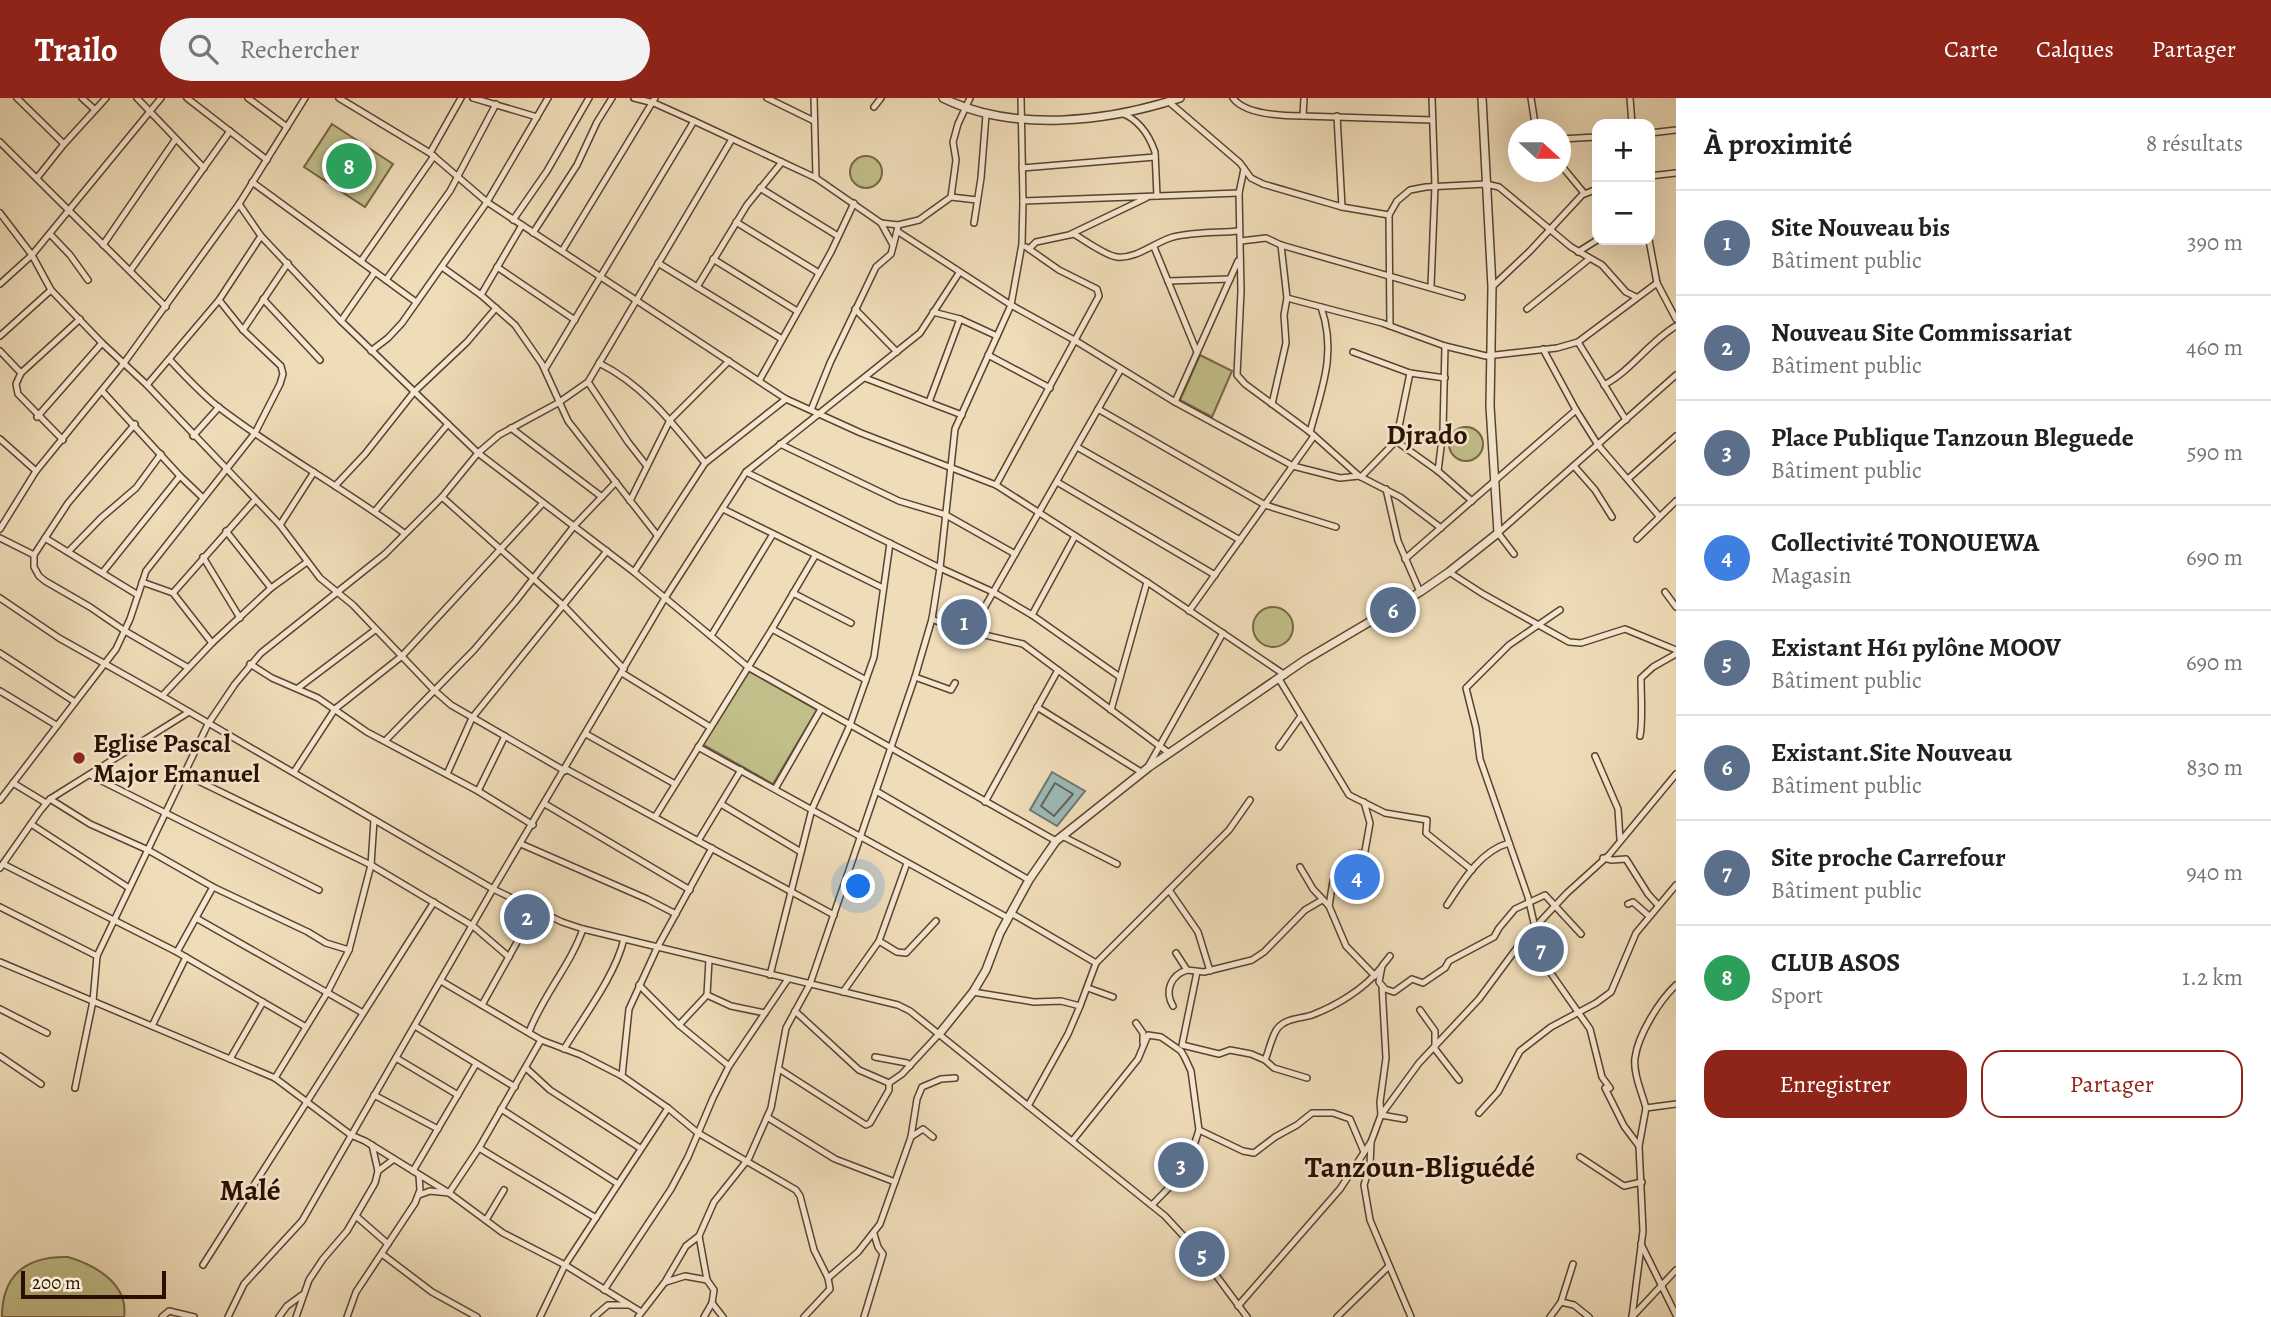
<!DOCTYPE html>
<html lang="fr">
<meta charset="utf-8">
<style>
body{margin:0;font-family:Alegreya,serif;background:#f2f2f2;color:#202124}
.controls{position:absolute;right:21px;top:21px;display:grid;overflow:hidden;border-radius:14px;box-shadow:0 7px 28px #0002}
.controls button{width:63px;height:63px;display:grid;place-items:center;padding:0;border:0;border-bottom:2px solid #e0e0e0;background:#fff;color:#202124;font:35px sans-serif}
.compass{position:absolute;left:1508px;top:21px;width:63px;height:63px;border-radius:50%;background:#fff;box-shadow:0 7px 28px #0002;rotate:111deg}
.scale{position:absolute;left:21px;bottom:18px;width:145px;box-sizing:border-box;padding-left:7px;border:4px solid #2a0f00;border-top:0;font-size:19px;line-height:24px;white-space:nowrap;color:#2a0f00;-webkit-text-stroke:5px #f5e8d1;paint-order:stroke}
.you{position:absolute;left:859px;top:789px;width:24px;height:24px;margin:-18px;border:5px solid #fff;border-radius:50%;background:#1a73e8;box-shadow:0 0 0 10px #1a73e833}
.badge{display:grid;place-items:center;width:46px;height:46px;border-radius:50%;background:#8f2418;color:#fff;font-size:23px;font-weight:700}
.pin{position:absolute;translate:-50% -50%;border:4px solid #fff;box-shadow:0 2px 7px #0006}
.list{margin:0;padding:0;list-style:none}
h2{display:flex;justify-content:space-between;align-items:center;height:91px;margin:0;padding:0 28px;font-size:30px}
h2 small{font-size:23px;font-weight:400;color:#757577}
.list li{display:grid;grid-template-columns:46px 1fr auto;gap:21px;align-items:center;box-sizing:border-box;height:105px;padding:0 28px;border-top:2px solid #e0e0e0}
.list b{display:block;font-size:26px;white-space:nowrap}
.list p{margin:0;font-size:23px;white-space:nowrap;color:#757577}
.list em{font-size:23px;font-style:normal;color:#757577}
.actions{display:flex;gap:14px;padding:21px 28px}
.actions a{flex:1;padding:16px 0;border:2px solid #8f2418;border-radius:21px;text-align:center;font-size:24px;color:#8f2418}
.actions .main{background:#8f2418;color:#fff}
.icon{flex:none;width:38px;height:38px;fill:none;stroke:currentColor;stroke-width:2;stroke-linecap:round;stroke-linejoin:round}
.map{position:relative;flex:none;width:1676px;height:1219px;overflow:hidden}
header{display:flex;align-items:center;gap:42px;box-sizing:border-box;height:98px;padding:0 35px;background:#8f2418;color:#fff}
header strong{font-size:33px}
nav{display:flex;gap:38px;margin-inline-start:auto;font-size:24px}
.search{width:490px;height:63px;background:#f2f2f2;display:flex;align-items:center;gap:18px;box-sizing:border-box;padding:0 24px;border-radius:38px;color:#757577;font-size:26px}
main{display:flex}
aside{flex:1;background:#fff}
.map>svg:first-child{display:block}
</style>
<header>
<strong>Trailo</strong>
<div class="search"><svg class="icon" aria-label="search" viewBox="0 0 24 24"><circle cx="10" cy="10" r="6"/><path d="M15 15l6 6"/></svg>Rechercher</div>
<nav><a>Carte</a><a>Calques</a><a>Partager</a></nav>
</header>
<main>
<div class="map">
<svg width="1676" height="1219" viewBox="0 0 1676 1219">
<rect width="100%" height="100%" fill="#efdcb8"/>
<filter id="stains"><feTurbulence type="fractalNoise" baseFrequency=".00286" numOctaves="4"/><feColorMatrix values="0 0 0 0 .2 0 0 0 0 .09 0 0 0 0 .02 0 0 0 .5 -.17"/></filter>
<radialGradient id="worn" r=".72"><stop offset=".6" stop-color="#630" stop-opacity="0"/><stop offset="1" stop-color="#630" stop-opacity=".3"/></radialGradient>
<g fill="#c1be89" stroke="#766644" stroke-width="2">
<path d="M332,26L393,66L365,109L304,69Z"/>
<circle cx="866" cy="74" r="16"/>
<path d="M1200,257L1232,273L1212,319L1180,302Z"/>
<circle cx="1466" cy="346" r="17"/>
<circle cx="1273" cy="529" r="20"/>
<path d="M747,572L817,612L773,686L702,646Z"/>
<path d="M68,1159C95,1167 129,1186 124,1219H2C2,1176 27,1158 68,1159Z"/>
</g>
<path fill="#9cbab7" stroke="#6e766e" stroke-width="2" d="M1052,674L1085,693L1057,728L1030,712Z"/>
<g fill="none" stroke-linecap="round" stroke-linejoin="round">
<path stroke="#63645c" stroke-width="2" d="M1055,685L1073,696L1054,718L1041,708Z"/>
<g stroke="#5b422e" stroke-width="8">
<g id="minor">
<path d="M17,0L64,46"/>
<path d="M82,0L94,11"/>
<path d="M137,0L204,70"/>
<path d="M187,0L267,62"/>
<path d="M248,0L287,29"/>
<path d="M339,0L430,55L487,104L786,301L861,335L996,387L1147,484L1285,577"/>
<path d="M473,0L537,19"/>
<path d="M634,0L654,5L694,23L816,80L881,125L898,127L897,133L1011,207L1076,243L1175,304L1293,368L1340,380L1359,378"/>
<path d="M767,0L814,23"/>
<path d="M814,0L816,80"/>
<path d="M1233,0C1245,17 1284,18 1303,18"/>
<path d="M1304,0L1303,18L1432,22"/>
<path d="M1531,0L1536,32"/>
<path d="M1630,0L1632,26"/>
<path d="M1169,4L1240,65L1251,80L1263,86L1342,109L1389,117"/>
<path d="M874,9L881,0"/>
<path d="M1121,15C1138,21 1149,37 1155,54L1157,98"/>
<path d="M1337,18L1342,109"/>
<path d="M1650,35L1676,32"/>
<path d="M1560,41L1597,39"/>
<path d="M0,44L166,209"/>
<path d="M430,55L461,0"/>
<path d="M1560,66L1584,95"/>
<path d="M1022,70L1155,59"/>
<path d="M1244,71L1239,95L1241,193L1237,277L1245,286L1310,334L1359,378L1400,399L1441,430"/>
<path d="M1650,78L1676,75"/>
<path d="M37,80L64,46L106,0"/>
<path d="M252,84L416,204"/>
<path d="M760,90L838,138"/>
<path d="M951,99L956,62L953,44L958,26L970,0"/>
<path d="M1023,103L1239,95"/>
<path d="M239,106L261,138L341,223L478,355L634,474L748,569L1056,743"/>
<path d="M0,115L32,157L51,192L102,245L147,287L280,427L320,480L353,507L435,593L451,607L565,673"/>
<path d="M513,122L547,73L589,0"/>
<path d="M736,124L819,175"/>
<path d="M881,125L893,147"/>
<path d="M974,125L981,80L986,17"/>
<path d="M898,127L919,122L951,99L977,102"/>
<path d="M533,135L577,67L597,24L612,0"/>
<path d="M50,136L70,157L88,182"/>
<path d="M1071,136L1146,100"/>
<path d="M1649,142L1657,185L1676,221"/>
<path d="M1241,143L1266,140L1281,147L1462,199"/>
<path d="M103,147L175,42"/>
<path d="M1026,149L1029,151L1036,144L1074,136C1084,142 1106,158 1117,159C1137,161 1155,144 1173,139C1194,134 1218,135 1239,133"/>
<path d="M1154,149L1197,254"/>
<path d="M562,153L655,0"/>
<path d="M1578,154L1597,142"/>
<path d="M713,161L797,213"/>
<path d="M361,163L434,58"/>
<path d="M658,165L782,241"/>
<path d="M442,169L481,197L515,227L542,266L568,323L657,437"/>
<path d="M497,169L575,222"/>
<path d="M130,173L230,33"/>
<path d="M386,182L450,93L496,6"/>
<path d="M1168,183L1230,181"/>
<path d="M0,186L32,157L161,0"/>
<path d="M1431,188L1435,88L1432,0"/>
<path d="M697,189L747,107L782,64"/>
<path d="M1492,189L1530,153L1582,97L1597,91"/>
<path d="M481,197L522,127"/>
<path d="M1287,200L1382,225L1445,248L1486,258L1557,250L1578,244L1657,185"/>
<path d="M263,201L320,262"/>
<path d="M855,211L897,254"/>
<path d="M1527,211L1589,161"/>
<path d="M933,214L960,221L997,238"/>
<path d="M341,223L375,174"/>
<path d="M1390,228L1389,117L1397,103L1410,92L1426,89L1486,86L1499,89L1571,149L1602,167L1626,194L1636,199"/>
<path d="M243,232L288,165"/>
<path d="M0,238L51,192"/>
<path d="M1578,244L1626,322"/>
<path d="M1543,251L1576,312L1598,347L1659,418"/>
<path d="M0,253L21,275"/>
<path d="M371,253L388,240L402,225L487,104L548,0"/>
<path d="M1353,254L1410,275L1445,280"/>
<path d="M988,257L1050,290"/>
<path d="M170,262C186,279 202,297 221,311C280,356 345,391 404,435"/>
<path d="M599,265C645,288 673,326 705,365"/>
<path d="M545,271L694,23"/>
<path d="M865,280L962,317"/>
<path d="M759,283L831,154L854,105"/>
<path d="M588,284L628,344L646,367"/>
<path d="M147,287L219,202L261,138"/>
<path d="M1604,287C1632,272 1649,244 1676,228"/>
<path d="M102,293L180,378L203,400"/>
<path d="M929,304L960,221"/>
<path d="M1175,304L1238,163"/>
<path d="M1272,306L1286,245L1284,217L1287,200L1281,147"/>
<path d="M1098,311L1265,407L1336,429"/>
<path d="M811,312L830,265L876,169L891,156L897,133"/>
<path d="M37,319L102,245"/>
<path d="M135,326L68,405L34,457V469L39,478L45,483L90,509L125,533L187,569"/>
<path d="M511,330L602,399"/>
<path d="M1310,334C1322,290 1337,255 1321,209"/>
<path d="M193,338L219,309"/>
<path d="M0,341L36,373"/>
<path d="M63,342L18,296L16,286L21,275L80,221"/>
<path d="M1396,343L1438,373L1472,403"/>
<path d="M780,346L899,403L946,417L1015,456"/>
<path d="M1077,349L1240,442"/>
<path d="M1574,368L1595,392L1612,419"/>
<path d="M1438,373L1443,333L1445,248"/>
<path d="M746,374L940,470L993,494L1032,517L1120,579"/>
<path d="M1361,379L1396,343L1410,275"/>
<path d="M1628,381L1676,338"/>
<path d="M1057,384L1215,477"/>
<path d="M996,387L1099,198L1097,191L1059,172L1029,151"/>
<path d="M335,388L365,356L414,294L467,244L496,210"/>
<path d="M1386,391L1398,443L1420,494"/>
<path d="M442,399L564,508L624,571"/>
<path d="M630,403L670,322L729,263"/>
<path d="M723,411L883,490"/>
<path d="M375,413L448,326"/>
<path d="M280,427L314,374"/>
<path d="M0,431L36,373L124,265L239,106L305,0"/>
<path d="M226,433L271,490"/>
<path d="M0,440L34,457"/>
<path d="M45,440L138,497"/>
<path d="M1637,441L1676,403"/>
<path d="M69,453L101,420L136,390L161,356"/>
<path d="M1514,456L1498,435L1676,277"/>
<path d="M203,459L240,520"/>
<path d="M1405,461L1576,312"/>
<path d="M103,474L180,378"/>
<path d="M634,474L705,365L786,301"/>
<path d="M1449,474L1483,496L1569,544L1581,545L1625,531L1676,552"/>
<path d="M142,484L173,495L212,545"/>
<path d="M1665,494L1676,509"/>
<path d="M173,495L255,402"/>
<path d="M793,495L851,525"/>
<path d="M0,500L59,540L162,598L493,791L562,824L583,831L898,907L910,913L1165,1118L1201,1157L1247,1219"/>
<path d="M1560,512L1509,547L1466,590L1476,630L1480,661L1528,799L1543,864L1590,931L1602,979L1610,990"/>
<path d="M1189,513L1314,338"/>
<path d="M1032,517L1075,438"/>
<path d="M932,521L951,529L1023,546L1169,655"/>
<path d="M772,531L866,582"/>
<path d="M971,533L1121,271"/>
<path d="M711,538L773,436"/>
<path d="M0,555L75,604"/>
<path d="M250,566L272,580L318,600L367,634L478,693L533,727"/>
<path d="M622,575L710,629"/>
<path d="M915,579L951,592L955,585"/>
<path d="M1279,581L1349,697L1385,715L1427,722L1426,735L1472,772"/>
<path d="M298,590L375,532"/>
<path d="M0,593L56,627"/>
<path d="M162,598L212,545L271,490L307,464"/>
<path d="M1037,609L1141,674"/>
<path d="M1111,612L1147,484"/>
<path d="M586,636L675,686"/>
<path d="M1640,638C1643,623 1641,597 1641,580L1653,569L1676,556"/>
<path d="M385,643L474,552L515,504L574,428L616,384"/>
<path d="M698,649L1008,820"/>
<path d="M1279,649L1301,618"/>
<path d="M1595,658L1618,711L1620,741"/>
<path d="M1149,667L1223,535"/>
<path d="M566,671L834,817"/>
<path d="M294,674L335,611L402,558L543,405"/>
<path d="M184,676L371,767L473,828L509,859"/>
<path d="M447,676L472,620L607,453"/>
<path d="M90,677L319,792"/>
<path d="M13,685L46,705"/>
<path d="M775,691L821,611"/>
<path d="M478,693L505,638"/>
<path d="M876,693L1029,782"/>
<path d="M50,701L90,726L148,752L213,789L308,834L326,845L349,852"/>
<path d="M0,702L116,551L130,521L146,473L255,335L280,286L283,276L281,268L243,232L219,202"/>
<path d="M985,704L1058,572"/>
<path d="M545,706L690,792"/>
<path d="M721,706L801,754"/>
<path d="M655,719L772,531L815,458"/>
<path d="M31,726L129,790"/>
<path d="M1062,738L1117,766"/>
<path d="M698,743L741,672"/>
<path d="M521,746L647,801L676,816"/>
<path d="M1603,760L1612,762L1626,761L1648,796L1658,807"/>
<path d="M3,766L177,854L306,929"/>
<path d="M1300,769L1313,791L1329,808L1346,848L1375,878"/>
<path d="M0,770L40,713L50,701L189,614"/>
<path d="M1169,792L1198,834L1210,873"/>
<path d="M1628,806L1633,804L1649,818"/>
<path d="M1447,807C1462,784 1480,753 1509,745"/>
<path d="M1329,808C1334,782 1331,757 1364,755L1365,753L1370,725L1364,704"/>
<path d="M0,809L97,858"/>
<path d="M1011,815L1096,865"/>
<path d="M196,820L363,915"/>
<path d="M879,843L897,854L906,855L936,823"/>
<path d="M177,854L213,789"/>
<path d="M1176,855L1187,872L1204,874L1252,862L1264,854L1305,812L1322,802"/>
<path d="M1390,858L1382,868L1379,884L1385,891L1394,894L1412,881L1423,885L1445,870L1449,863L1494,839L1499,830L1515,811L1545,797L1581,836"/>
<path d="M709,862L707,897L731,908L765,915"/>
<path d="M0,864L275,980L351,1037L365,1043L449,1095L503,1135L565,1167L641,1214"/>
<path d="M1197,874L1182,947L1219,956L1230,952L1251,956L1265,962L1274,970L1307,980"/>
<path d="M770,877L812,711L850,627L874,559L890,445"/>
<path d="M441,883L541,942L581,957L622,978L668,1010L565,1167L540,1219"/>
<path d="M639,887L679,927"/>
<path d="M1382,888L1386,960L1380,1004L1381,1017L1404,1021"/>
<path d="M1088,890L1113,899"/>
<path d="M843,894L879,843L907,765"/>
<path d="M973,894L1034,904L1061,903L1080,908L1096,865L1229,732L1250,702"/>
<path d="M707,897L679,927L729,968"/>
<path d="M482,907L535,812"/>
<path d="M1173,908C1164,893 1171,877 1187,872"/>
<path d="M0,911L47,935"/>
<path d="M1420,912L1435,933V951L1459,982"/>
<path d="M795,913L859,972L889,985L902,976L940,935"/>
<path d="M1136,925L1143,935V945"/>
<path d="M152,928L186,859"/>
<path d="M415,928L515,989"/>
<path d="M529,934C543,897 570,868 583,831"/>
<path d="M564,951C584,918 615,878 624,841"/>
<path d="M0,958L41,986"/>
<path d="M875,959L907,965L910,968"/>
<path d="M396,960L458,997"/>
<path d="M230,961L263,904"/>
<path d="M1265,962C1269,953 1271,940 1277,931C1285,920 1300,921 1312,917C1336,908 1364,891 1380,871"/>
<path d="M526,970L550,992L640,1050"/>
<path d="M779,971L866,1027L870,1025L889,992V985"/>
<path d="M622,978L629,911L657,850L712,750"/>
<path d="M275,980L327,895L349,852L371,767L374,722"/>
<path d="M75,990L93,903L97,858L208,626L235,586L261,555L385,456L442,399L478,355L499,337L558,305L588,284L732,41"/>
<path d="M1608,991L1605,990L1624,1028L1639,1048L1643,1133L1632,1219"/>
<path d="M374,997L438,1031"/>
<path d="M1028,1008L1068,936L1080,908"/>
<path d="M668,1010L698,1035L796,1092L800,1098L814,1152L828,1180L830,1191L804,1219"/>
<path d="M1646,1010C1642,995 1633,975 1635,960C1638,937 1659,903 1676,887"/>
<path d="M501,1011L618,1086"/>
<path d="M1479,1015L1498,994L1520,953L1551,929L1596,905L1611,894L1636,835L1676,787"/>
<path d="M767,1019L835,1061L895,1084"/>
<path d="M1199,1032L1243,1053L1254,1055L1275,1039L1297,1027L1312,1015H1333L1350,1021L1364,1054"/>
<path d="M911,1039L923,1031L933,1039"/>
<path d="M1073,1042L1138,961L1148,937L1161,939L1181,953L1185,960L1191,973L1199,1032L1186,1072L1152,1107"/>
<path d="M1371,1044L1370,1067L1364,1087L1370,1122L1411,1219"/>
<path d="M1639,1048L1646,1010L1676,1006"/>
<path d="M479,1050L596,1120"/>
<path d="M1580,1059L1624,1088L1642,1084"/>
<path d="M378,1073L394,1061"/>
<path d="M413,1073L476,966"/>
<path d="M419,1097L430,1093L449,1095L479,1050L541,942"/>
<path d="M356,1118L388,1146"/>
<path d="M486,1122L504,1092"/>
<path d="M699,1138L707,1182L714,1192L712,1205L704,1219"/>
<path d="M1641,1146L1676,1217"/>
<path d="M382,1156L432,1194L477,1219"/>
<path d="M203,1167L434,804"/>
<path d="M828,1180L858,1154L880,1126L911,1039L917,1001L922,989L941,981L955,980"/>
<path d="M666,1184L685,1178L707,1182"/>
<path d="M604,1192L671,1091L688,1059L713,1000L729,968L788,881"/>
<path d="M1561,1204L1574,1207L1589,1219"/>
<path d="M712,1205L723,1219"/>
<path d="M1238,1208L1340,1091L1371,1044L1381,1017L1419,965L1479,901L1522,843L1567,795L1609,757L1676,676"/>
<path d="M162,1219L169,1213L194,1219"/>
<path d="M228,1219L244,1186L302,1123L493,791L665,500L746,374L920,235L959,175"/>
<path d="M279,1219L287,1208L302,1197"/>
<path d="M296,1219L309,1182L323,1161L347,1133L375,1085L378,1073L372,1047"/>
<path d="M347,1219L356,1194L415,1105L420,1092L419,1077"/>
<path d="M594,1219L608,1207H628"/>
<path d="M638,1219L665,1184L686,1148L699,1138L714,1104L749,1060L771,1010L786,930L810,886L915,579L932,521L940,470L955,331L1011,207L1022,146L1023,103L1021,0"/>
<path d="M864,1219L883,1156L878,1149L874,1136"/>
<path d="M1337,1219L1389,1168"/>
<path d="M1550,1219L1561,1204L1573,1166"/>
<path d="M1632,1219L1676,1172"/>
</g>
</g>
<g stroke="#5b422e" stroke-width="10">
<g id="tertiary">
<path d="M943,0C1014,35 1106,24 1180,0"/>
<path d="M940,935L973,894L986,872L1000,835L1029,782L1056,743L1149,669L1305,562L1420,494L1449,474L1498,435L1490,308L1492,189L1482,0"/>
</g>
</g>
<use href="#minor" stroke="#f5e8d1" stroke-width="5"/>
<use href="#tertiary" stroke="#f5e8d1" stroke-width="7"/>
</g>
<circle fill="#8f2418" stroke="#f5e8d1" stroke-width="2.5" cx="79" cy="660" r="7"/>
<g text-anchor="middle" dominant-baseline="central" stroke-width="5" stroke-linejoin="round" paint-order="stroke">
<g font-size="26" font-weight="bold" fill="#2a0f00" stroke="#f5e8d1" text-anchor="start">
<text x="93" y="645">Eglise Pascal<tspan x="93" dy="30">Major Emanuel</tspan></text>
</g>
<g font-size="28" font-weight="bold" fill="#2a0f00" stroke="#f5e8d1">
<text x="1427" y="337">Djrado</text>
</g>
<g font-size="30" font-weight="bold" fill="#2a0f00" stroke="#f5e8d1">
<text x="1420" y="1069">Tanzoun-Bliguédé</text>
<text x="250" y="1092">Malé</text>
</g>
</g>
<rect width="100%" height="100%" filter="url(#stains)"/>
<rect width="100%" height="100%" fill="url(#worn)"/>
</svg>
<div class="controls">
<button>+</button>
<button>−</button>
</div>
<svg class="compass" viewBox="-18 -18 36 36"><path d="M0-13l5 13h-10z" fill="#e53935"/><path d="M0 13l5-13h-10z" fill="#757577"/></svg>
<div class="scale">200 m</div>
<div class="you"></div>
<div class="pin badge" style="left:964px;top:524px;background:#5c6f8a">1</div>
<div class="pin badge" style="left:527px;top:819px;background:#5c6f8a">2</div>
<div class="pin badge" style="left:1181px;top:1067px;background:#5c6f8a">3</div>
<div class="pin badge" style="left:1357px;top:779px;background:#3f7fe0">4</div>
<div class="pin badge" style="left:1202px;top:1156px;background:#5c6f8a">5</div>
<div class="pin badge" style="left:1393px;top:512px;background:#5c6f8a">6</div>
<div class="pin badge" style="left:1541px;top:851px;background:#5c6f8a">7</div>
<div class="pin badge" style="left:349px;top:68px;background:#2e9e5b">8</div>
</div>
<aside>
<h2>À proximité<small>8 résultats</small></h2>
<ul class="list">
<li><span class="badge" style="background:#5c6f8a">1</span><div><b>Site Nouveau bis</b><p>Bâtiment public</p></div><em>390 m</em></li>
<li><span class="badge" style="background:#5c6f8a">2</span><div><b>Nouveau Site Commissariat</b><p>Bâtiment public</p></div><em>460 m</em></li>
<li><span class="badge" style="background:#5c6f8a">3</span><div><b>Place Publique Tanzoun Bleguede</b><p>Bâtiment public</p></div><em>590 m</em></li>
<li><span class="badge" style="background:#3f7fe0">4</span><div><b>Collectivité TONOUEWA</b><p>Magasin</p></div><em>690 m</em></li>
<li><span class="badge" style="background:#5c6f8a">5</span><div><b>Existant H61 pylône MOOV</b><p>Bâtiment public</p></div><em>690 m</em></li>
<li><span class="badge" style="background:#5c6f8a">6</span><div><b>Existant.Site Nouveau</b><p>Bâtiment public</p></div><em>830 m</em></li>
<li><span class="badge" style="background:#5c6f8a">7</span><div><b>Site proche Carrefour</b><p>Bâtiment public</p></div><em>940 m</em></li>
<li><span class="badge" style="background:#2e9e5b">8</span><div><b>CLUB ASOS</b><p>Sport</p></div><em>1.2 km</em></li>
</ul>
<div class="actions"><a class="main">Enregistrer</a><a>Partager</a></div>
</aside>
</main>
